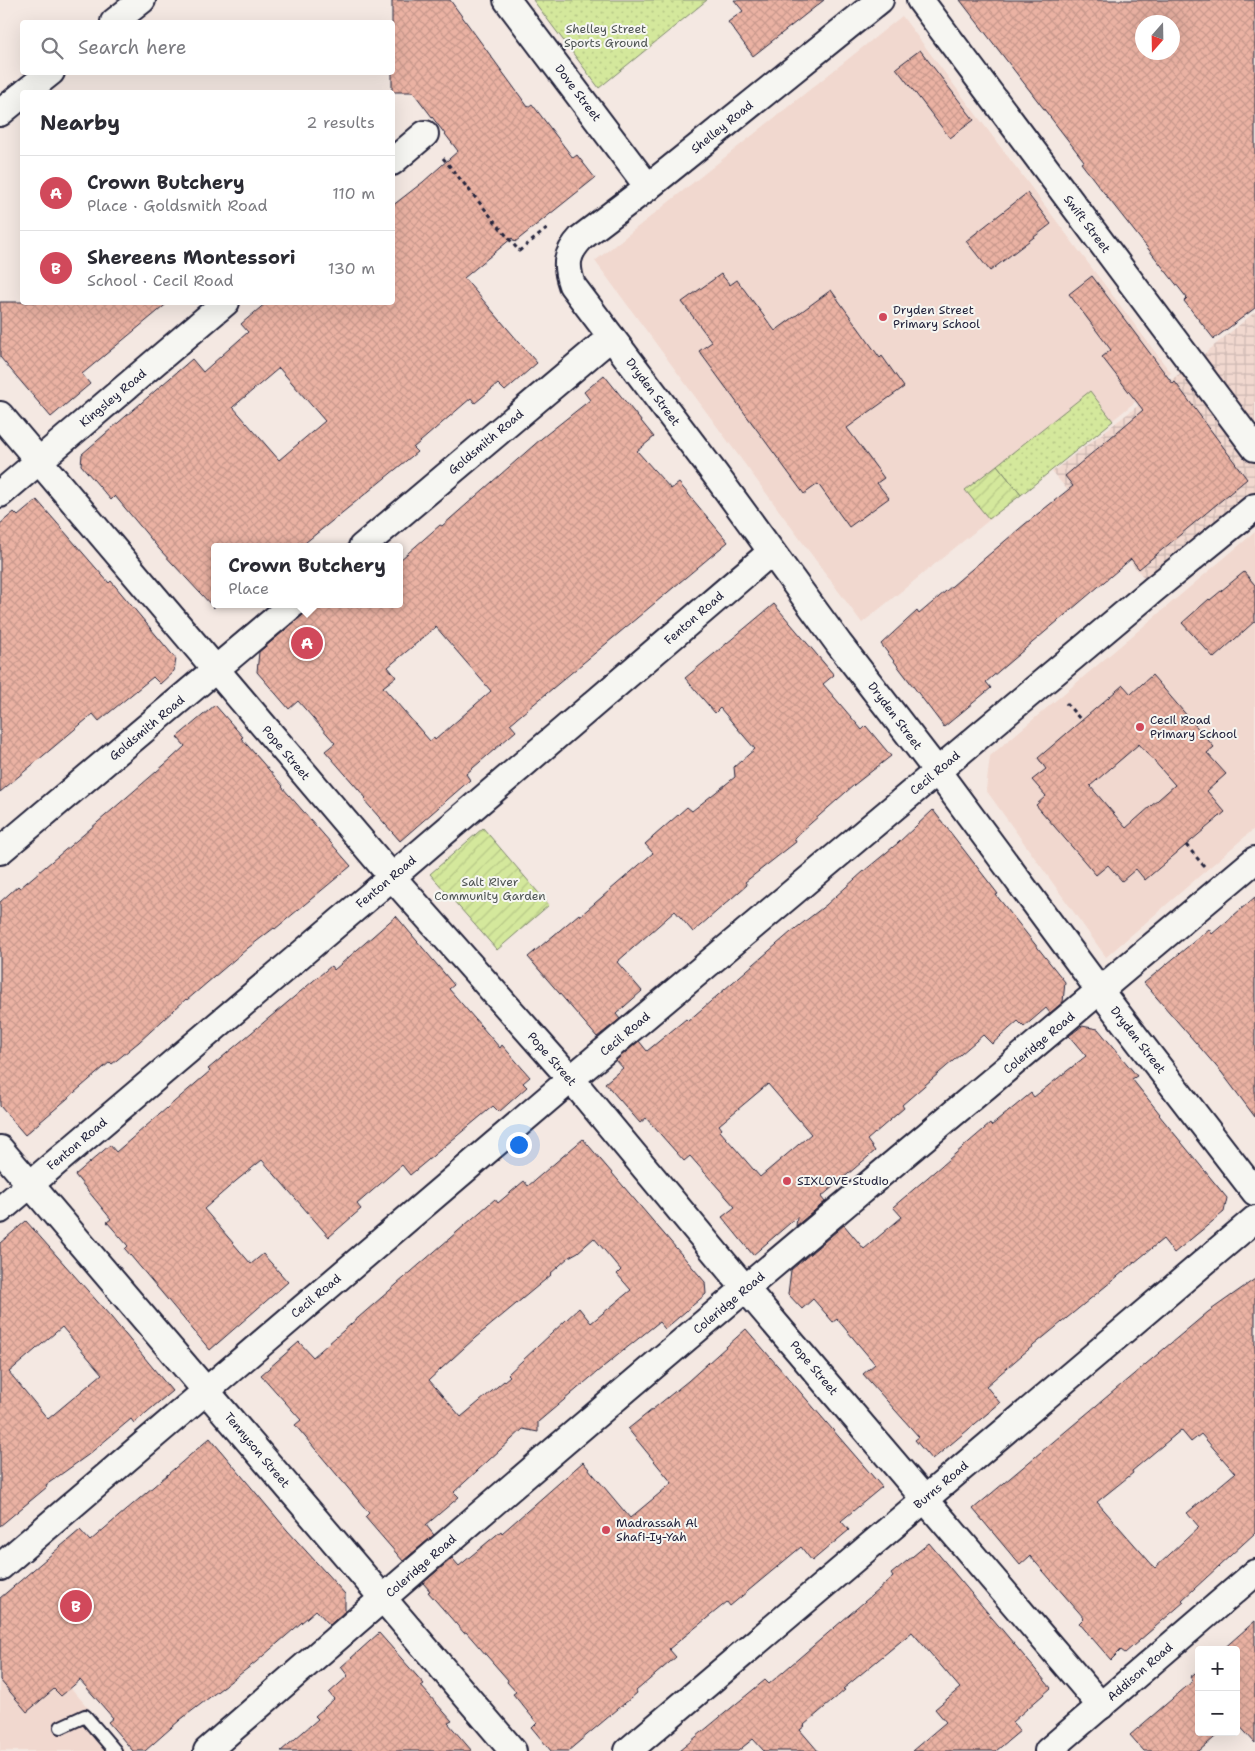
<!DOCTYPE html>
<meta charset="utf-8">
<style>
body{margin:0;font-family:"Shantell Sans",sans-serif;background:#f2f2f3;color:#2b2b33}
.controls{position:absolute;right:15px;bottom:15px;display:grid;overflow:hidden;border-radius:5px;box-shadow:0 5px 20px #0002}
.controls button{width:45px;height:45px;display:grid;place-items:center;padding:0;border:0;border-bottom:1px solid #e1e1e2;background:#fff;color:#2b2b33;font:25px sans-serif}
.compass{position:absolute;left:1135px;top:15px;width:45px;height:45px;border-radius:50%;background:#fff;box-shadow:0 5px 20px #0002;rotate:200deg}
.you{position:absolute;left:518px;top:1144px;width:18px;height:18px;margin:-12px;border:4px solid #fff;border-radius:50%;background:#1a73e8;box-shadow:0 0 0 8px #1a73e833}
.badge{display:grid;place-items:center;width:32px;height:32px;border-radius:50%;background:#d1495b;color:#fff;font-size:16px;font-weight:700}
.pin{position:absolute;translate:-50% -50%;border:2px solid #fff;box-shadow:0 1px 5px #0006}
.popup{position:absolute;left:211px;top:543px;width:192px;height:65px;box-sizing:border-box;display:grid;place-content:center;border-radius:5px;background:#fff;filter:drop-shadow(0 1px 4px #0005);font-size:16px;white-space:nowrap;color:#7c7c81}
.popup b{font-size:19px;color:#2b2b33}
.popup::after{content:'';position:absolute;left:50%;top:100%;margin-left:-10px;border:10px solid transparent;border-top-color:#fff}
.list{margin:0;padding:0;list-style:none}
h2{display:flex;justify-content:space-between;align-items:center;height:65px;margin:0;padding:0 20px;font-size:21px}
h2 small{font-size:16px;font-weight:400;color:#7c7c81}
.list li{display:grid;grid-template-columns:32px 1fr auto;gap:15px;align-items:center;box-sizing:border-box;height:75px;padding:0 20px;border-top:1px solid #e1e1e2}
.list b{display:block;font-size:19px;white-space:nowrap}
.list p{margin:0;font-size:16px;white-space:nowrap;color:#7c7c81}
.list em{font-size:16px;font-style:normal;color:#7c7c81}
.icon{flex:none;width:28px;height:28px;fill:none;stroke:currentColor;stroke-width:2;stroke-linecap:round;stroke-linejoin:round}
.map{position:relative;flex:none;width:1255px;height:1751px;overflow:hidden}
.search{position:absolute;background:#fff;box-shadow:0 5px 20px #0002;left:20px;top:20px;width:375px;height:55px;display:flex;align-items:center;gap:12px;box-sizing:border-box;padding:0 18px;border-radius:5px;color:#7c7c81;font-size:19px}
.panel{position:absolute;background:#fff;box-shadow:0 5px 20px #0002;left:20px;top:90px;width:375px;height:215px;border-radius:5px}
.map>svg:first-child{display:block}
</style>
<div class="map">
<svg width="1255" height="1751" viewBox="0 0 1255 1751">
<defs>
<pattern id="industrial-grid" width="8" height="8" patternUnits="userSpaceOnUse" patternTransform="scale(1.25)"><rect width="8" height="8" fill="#f1d8cf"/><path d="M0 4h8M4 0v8" fill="none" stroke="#ceb9b3"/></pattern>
<pattern id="grass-dots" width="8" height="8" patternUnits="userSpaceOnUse" patternTransform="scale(1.25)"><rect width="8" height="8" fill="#d4e89c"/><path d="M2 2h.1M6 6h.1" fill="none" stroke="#b6c787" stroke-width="1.8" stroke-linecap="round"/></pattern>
<pattern id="garden-furrows" width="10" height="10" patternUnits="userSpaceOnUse" patternTransform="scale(1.25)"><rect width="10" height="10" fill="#d4e89c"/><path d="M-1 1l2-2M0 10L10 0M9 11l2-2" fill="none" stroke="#b6c787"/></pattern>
<pattern id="building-cross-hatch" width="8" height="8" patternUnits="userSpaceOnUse" patternTransform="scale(1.25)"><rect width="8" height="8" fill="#ebb2a3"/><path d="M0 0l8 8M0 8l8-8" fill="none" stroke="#c9998d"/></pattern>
</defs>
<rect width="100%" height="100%" fill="#f4e8e2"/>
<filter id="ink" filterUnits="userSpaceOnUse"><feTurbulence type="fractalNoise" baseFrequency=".02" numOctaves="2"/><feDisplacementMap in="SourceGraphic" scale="10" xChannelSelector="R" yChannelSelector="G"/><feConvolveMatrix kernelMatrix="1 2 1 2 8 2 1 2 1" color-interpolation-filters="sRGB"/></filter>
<g filter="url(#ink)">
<g fill="#f1d8cf">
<path d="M902,16L1171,373L862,623L595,261Z"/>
<path d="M1255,532V828L1106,957L986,790L990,756Z"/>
<path d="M0,1605L125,1751H0Z"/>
</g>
<path fill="url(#industrial-grid)" d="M1255,312V507L1154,589L1052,472L1192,364Z"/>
<g fill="url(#grass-dots)" stroke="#7b856c">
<path d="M533,0H707L599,88Z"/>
<path d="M1090,391L1113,421L1021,495L997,465Z"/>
</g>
<g fill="url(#garden-furrows)" stroke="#7b856c">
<path d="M997,465L1021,495L989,519L965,490Z"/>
<path d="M483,828L549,905L497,950L430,874Z"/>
</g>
<g fill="url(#building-cross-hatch)" stroke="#22223b" fill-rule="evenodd">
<path d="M392,0H450L528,107L532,104L573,158L577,155L595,178L515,242L512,238L464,278L537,363L505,391L498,384L475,403L471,398L413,448L417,452L300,547H214V608L160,550L115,496L111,500L81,465L82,454L192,359L203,372L248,332L241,324L267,302H392V206L423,182L458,151L413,92H392ZM279,368L325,421L279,460L233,407Z"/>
<path d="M734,0H824L753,56L728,22L743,11Z"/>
<path d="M960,0H1255V308L1214,339L1184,301L1187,298L1108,198L1081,163L1084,161ZM1142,22H1172V52H1142Z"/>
<path d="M920,50L974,120L950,138L896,68Z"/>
<path d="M1027,193L1051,224L990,271L966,241Z"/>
<path d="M721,274L730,285L737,280L775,331L831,290L880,358L882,356L904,387L847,428L884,478L877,483L889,498L849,527L818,484L804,494L699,351L712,342L682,302Z"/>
<path d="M1092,276L1173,384L1175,382L1247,479L1139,569L1131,559L986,682L991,688L944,727L881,644L917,611L919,614L1025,524L1073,486L1065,476L1143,410L1102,357L1111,350L1069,294Z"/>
<path d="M0,302H169L82,374L90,384L51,417L0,357Z"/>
<path d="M604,375L654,437L637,451L671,489L679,483L728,542L510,724L516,731L466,774L470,780L400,841L364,800L366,798L325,751L335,743L298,701L289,709L257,672L259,652L303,615L307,610L308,604H400V560L440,525L442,526L542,438L590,400L584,392ZM436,627L491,691L435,740L434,738L430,741L383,687L396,677L388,667Z"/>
<path d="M37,500L109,583L111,581L176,659L174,671L160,684L153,677L99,721L93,714L0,792V524L14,512L18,516Z"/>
<path d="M1244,572L1255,585V621L1214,658L1182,623L1209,599L1210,600Z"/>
<path d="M774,604L834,675L823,684L862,730L866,726L891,756L854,785L794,838L796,842L745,882L747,885L693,932L675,911L617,962L642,991L616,1014L620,1019L597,1037L528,957L579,914L580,916L653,853L645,844L687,807L692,811L735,777L734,767L755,749L720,708L715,713L685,678Z"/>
<path d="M1152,675L1214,747L1207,753L1226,774L1207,791L1225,812L1145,880L1136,869L1122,881L1108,865L1096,875L1036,805L1046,796L1032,780L1046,769L1038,758L1123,685L1131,694ZM1139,744L1175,785L1126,828L1090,786Z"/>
<path d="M215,705L243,737L241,738L283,786L282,787L351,866L275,929L274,928L248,948L187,1000L186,999L139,1042L112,1064L110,1062L25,1135L0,1106V902L18,886L20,888L83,835L171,759L185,746L177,737Z"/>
<path d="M933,810L998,894L996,895L1065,982L1063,1002L1050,1013L1046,1008L1024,1027L1018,1021L992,1044L983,1035L902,1105L904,1108L867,1140L875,1151L821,1197L825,1202L796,1226L797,1217L753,1255L722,1217L735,1207L690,1156L684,1161L646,1118L640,1123L605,1083L623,1068L616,1060L639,1041L647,1051L686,1019L688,1021L791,932L826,905L864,871L898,843ZM768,1084L811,1134L760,1177L720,1131L722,1129L719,1125Z"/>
<path d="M1255,897V1117L1222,1073L1144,983L1209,929L1212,934Z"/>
<path d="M396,916L454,985L449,989L500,1048L502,1045L530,1077L523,1083L527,1087L499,1112L493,1106L410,1175L402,1165L357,1204L361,1209L329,1237L262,1160L236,1181L204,1209L251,1264L263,1254L288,1282L210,1350L125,1249L128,1246L107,1222L111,1219L75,1175L110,1145L116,1152L210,1071L208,1069L331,966L334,970Z"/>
<path d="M1082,1026L1098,1029L1137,1076L1132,1079L1160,1114L1159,1115L1227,1198L1224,1212L1174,1253L1163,1239L1022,1355L986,1386L1000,1403L932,1460L915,1440L919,1437L863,1374L875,1364L837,1319L833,1322L813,1299L802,1309L788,1294L791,1270L844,1225L864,1249L902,1217L893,1207L990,1124L991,1126L1031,1093L1034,1097L1086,1056L1069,1036Z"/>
<path d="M583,1139L705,1282L706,1294L665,1329L659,1322L603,1367L538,1422V1432L523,1429L454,1492L459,1497L426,1525L434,1535L403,1561L365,1517L369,1513L295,1425L301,1420L261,1375L299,1342L313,1357L495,1199L498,1203L524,1181L528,1186ZM594,1238L621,1270L617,1274L631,1290L591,1323L579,1308L508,1374L510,1376L461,1417L429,1380L475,1338L551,1275L550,1274L569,1257L578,1252Z"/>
<path d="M26,1221L111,1317L172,1391L134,1423L131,1419L88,1455L46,1485L47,1487L0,1526V1243ZM62,1327L102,1374L48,1419L9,1372Z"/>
<path d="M1255,1279V1533L1182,1600L1184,1602L1125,1653L1121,1650L1111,1660L1079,1623L1084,1618L1030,1556L1020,1565L973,1509L1208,1312ZM1181,1430L1191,1442L1201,1434L1235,1473L1187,1513L1199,1527L1155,1568L1097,1502L1133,1473L1132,1471Z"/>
<path d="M746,1329L882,1487L841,1521L849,1530L812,1561L801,1547L730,1606L727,1602L669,1649L676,1657L636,1691L637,1693L568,1751H551L532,1728L537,1723L513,1694L516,1692L507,1682L508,1680L466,1632L464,1633L428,1592L430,1591L423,1583L452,1558L459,1566L501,1531L502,1533L583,1462L630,1518L672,1483L628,1429L688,1381Z"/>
<path d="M210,1438L287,1530L345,1594V1611L330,1625L316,1610L256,1662L180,1720L145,1751H133L108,1722L113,1718L80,1680L61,1696L54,1689L27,1712L0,1680V1598L80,1530L90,1541Z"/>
<path d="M929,1543L1051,1688L1012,1722L1020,1731L996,1751H912L946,1722L935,1709L960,1688L912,1632L843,1689L845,1690L804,1725L805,1726L800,1730L818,1751H764L753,1739L738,1751H679L765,1680L769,1684L893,1577L891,1574Z"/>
<path d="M1255,1621V1743L1236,1722V1650H1222Z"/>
<path d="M379,1633L424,1684L421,1686L452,1721L448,1723L472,1751H281L318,1719L315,1716L334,1699L329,1693L348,1676L341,1667Z"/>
<path d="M1199,1670V1732H1221L1199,1751H1144L1130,1735L1193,1681L1190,1677Z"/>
</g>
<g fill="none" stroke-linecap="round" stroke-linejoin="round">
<g stroke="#22223b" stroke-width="16">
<path id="lane" d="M61,1727L85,1716L115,1751"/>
</g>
<g stroke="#22223b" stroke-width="30">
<g id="street">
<path d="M507,0L648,187"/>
<path d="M880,0L648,187L581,238C566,254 565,265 572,285L715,474L839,644L937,771L1100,991L1255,1192"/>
<path d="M920,0L1255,448"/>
<path d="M114,22L142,0"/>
<path d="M26,92L51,72"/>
<path d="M0,113L22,95"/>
<path d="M392,162L425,134"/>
<path d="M0,415L392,877L571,1079L733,1274L1101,1706"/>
<path d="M0,494L226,302"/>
<path d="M362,547L611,337"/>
<path d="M0,851L293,604"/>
<path d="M0,1149L513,1751"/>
<path d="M0,1210L392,877L771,552"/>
<path d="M0,1567L571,1079L1154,589L1255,507"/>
<path d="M207,1751C386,1595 565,1440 747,1287C916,1144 1087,1003 1255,860"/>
<path d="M628,1751L1255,1219"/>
<path d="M1048,1751L1255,1573"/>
</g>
</g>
<g stroke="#22223b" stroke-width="3" stroke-dasharray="4 4" stroke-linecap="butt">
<path d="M443,158L519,251L549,227"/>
<path d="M1066,703L1081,720"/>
<path d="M1186,845L1204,866"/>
</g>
<use href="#lane" stroke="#f6f6f2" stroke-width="12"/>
<use href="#street" stroke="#f6f6f2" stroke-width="26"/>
</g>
</g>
<g fill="#d1495b" stroke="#f6f6f2" stroke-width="2">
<circle cx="883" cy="317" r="5"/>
<circle cx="1140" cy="727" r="5"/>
<circle cx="787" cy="1181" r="5"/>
<circle cx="606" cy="1530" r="5"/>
</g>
<g text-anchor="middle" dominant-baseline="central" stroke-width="4" stroke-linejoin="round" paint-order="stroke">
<g font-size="12" fill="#4e5453" stroke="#f6f6f2">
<text x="606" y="29">Shelley Street<tspan x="606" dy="14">Sports Ground</tspan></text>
<text x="490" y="882">Salt River<tspan x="490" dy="14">Community Garden</tspan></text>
</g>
<g font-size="12" fill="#22223b" stroke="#f6f6f2">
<text transform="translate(578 93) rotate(53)">Dove Street</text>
<text transform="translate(722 127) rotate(-39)">Shelley Road</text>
<text transform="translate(1087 224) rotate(53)">Swift Street</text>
<text transform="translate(653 392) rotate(53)">Dryden Street</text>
<text transform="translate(113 398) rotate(-40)">Kingsley Road</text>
<text transform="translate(486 442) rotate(-40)">Goldsmith Road</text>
<text transform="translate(694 618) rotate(-41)">Fenton Road</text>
<text transform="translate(895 716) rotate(53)">Dryden Street</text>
<text transform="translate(147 728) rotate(-40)">Goldsmith Road</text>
<text transform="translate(286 753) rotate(50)">Pope Street</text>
<text transform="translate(935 773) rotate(-40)">Cecil Road</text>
<text transform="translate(386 882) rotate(-40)">Fenton Road</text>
<text transform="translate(625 1034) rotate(-40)">Cecil Road</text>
<text transform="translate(1138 1040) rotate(52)">Dryden Street</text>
<text transform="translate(1039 1043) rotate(-40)">Coleridge Road</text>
<text transform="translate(552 1059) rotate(49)">Pope Street</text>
<text transform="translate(77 1144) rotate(-40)">Fenton Road</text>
<text transform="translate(316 1296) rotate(-40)">Cecil Road</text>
<text transform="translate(729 1303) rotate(-40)">Coleridge Road</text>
<text transform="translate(814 1368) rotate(50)">Pope Street</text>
<text transform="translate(257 1450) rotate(50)">Tennyson Street</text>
<text transform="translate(941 1485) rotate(-40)">Burns Road</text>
<text transform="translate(421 1566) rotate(-41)">Coleridge Road</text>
<text transform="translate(1140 1672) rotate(-41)">Addison Road</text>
</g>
<g font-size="12" fill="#22223b" stroke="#f6f6f2" text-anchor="start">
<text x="893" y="310">Dryden Street<tspan x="893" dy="14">Primary School</tspan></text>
<text x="1150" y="720">Cecil Road<tspan x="1150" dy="14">Primary School</tspan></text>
<text x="797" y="1181">SIXLOVE Studio</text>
<text x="616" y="1523">Madrassah Al<tspan x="616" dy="14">Shafi-Iy-Yah</tspan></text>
</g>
</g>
</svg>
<div class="controls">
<button>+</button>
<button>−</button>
</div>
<svg class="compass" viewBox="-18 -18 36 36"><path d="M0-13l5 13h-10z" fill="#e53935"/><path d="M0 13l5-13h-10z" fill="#7c7c81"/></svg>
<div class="you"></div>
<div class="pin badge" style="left:307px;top:643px">A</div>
<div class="popup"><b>Crown Butchery</b>Place</div>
<div class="pin badge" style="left:76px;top:1606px">B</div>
<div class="search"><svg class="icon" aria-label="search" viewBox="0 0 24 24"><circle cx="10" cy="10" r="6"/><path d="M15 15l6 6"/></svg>Search here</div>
<section class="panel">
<h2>Nearby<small>2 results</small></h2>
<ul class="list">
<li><span class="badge">A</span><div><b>Crown Butchery</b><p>Place · Goldsmith Road</p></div><em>110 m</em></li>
<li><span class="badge">B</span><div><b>Shereens Montessori</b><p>School · Cecil Road</p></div><em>130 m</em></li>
</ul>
</section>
</div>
